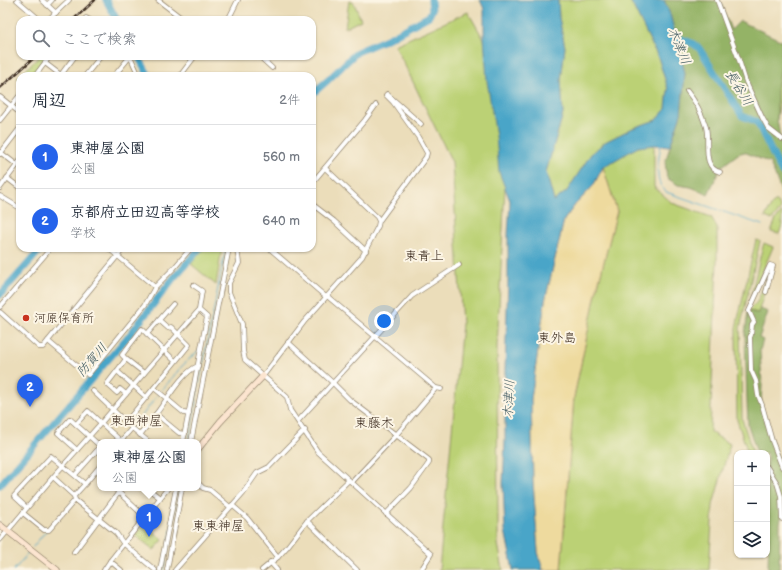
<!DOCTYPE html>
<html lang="ja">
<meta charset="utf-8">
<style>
body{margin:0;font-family:"Balsamiq Sans","Klee One",sans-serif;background:#f6f6f7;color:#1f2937}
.controls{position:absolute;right:12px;bottom:12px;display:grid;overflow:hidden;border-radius:8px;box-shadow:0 1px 3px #0004}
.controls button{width:36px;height:36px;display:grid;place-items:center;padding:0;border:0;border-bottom:1px solid #e0e1e3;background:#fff;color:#1f2937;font:20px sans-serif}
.you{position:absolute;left:384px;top:321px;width:14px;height:14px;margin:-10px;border:3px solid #fff;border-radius:50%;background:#1a73e8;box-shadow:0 0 0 6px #1a73e833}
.badge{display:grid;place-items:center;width:26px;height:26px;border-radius:50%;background:#2563eb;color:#fff;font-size:13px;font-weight:700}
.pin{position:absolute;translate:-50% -33px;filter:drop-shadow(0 1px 2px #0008)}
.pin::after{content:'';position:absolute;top:21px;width:14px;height:12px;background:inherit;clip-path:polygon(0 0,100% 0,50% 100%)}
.popup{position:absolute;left:97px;top:439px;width:104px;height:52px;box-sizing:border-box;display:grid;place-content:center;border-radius:8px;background:#fff;filter:drop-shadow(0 1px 3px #0005);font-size:13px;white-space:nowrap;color:#747a83}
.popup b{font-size:15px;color:#1f2937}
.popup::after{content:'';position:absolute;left:50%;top:100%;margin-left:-8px;border:8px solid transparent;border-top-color:#fff}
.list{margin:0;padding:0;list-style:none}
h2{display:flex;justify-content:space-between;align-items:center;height:52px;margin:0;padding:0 16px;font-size:17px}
h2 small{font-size:13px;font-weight:400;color:#747a83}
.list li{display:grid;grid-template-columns:26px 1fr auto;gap:12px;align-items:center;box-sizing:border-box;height:64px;padding:0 16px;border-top:1px solid #e0e1e3}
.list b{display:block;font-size:15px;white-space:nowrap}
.list p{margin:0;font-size:13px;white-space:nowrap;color:#747a83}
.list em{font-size:13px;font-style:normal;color:#747a83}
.icon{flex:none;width:22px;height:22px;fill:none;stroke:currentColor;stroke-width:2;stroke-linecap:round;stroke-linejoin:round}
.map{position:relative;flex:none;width:782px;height:570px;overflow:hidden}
.search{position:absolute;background:#fff;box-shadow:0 1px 3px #0004;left:16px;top:16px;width:300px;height:44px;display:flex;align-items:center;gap:10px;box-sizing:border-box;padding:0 14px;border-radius:12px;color:#747a83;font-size:15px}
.panel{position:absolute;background:#fff;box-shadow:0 1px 3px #0004;left:16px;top:72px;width:300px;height:180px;border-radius:12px}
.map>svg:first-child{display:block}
</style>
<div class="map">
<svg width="782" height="570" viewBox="0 0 782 570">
<rect width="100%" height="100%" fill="#fcf5e5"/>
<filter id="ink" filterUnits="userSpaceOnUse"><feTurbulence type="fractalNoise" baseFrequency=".025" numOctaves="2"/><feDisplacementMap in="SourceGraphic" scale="8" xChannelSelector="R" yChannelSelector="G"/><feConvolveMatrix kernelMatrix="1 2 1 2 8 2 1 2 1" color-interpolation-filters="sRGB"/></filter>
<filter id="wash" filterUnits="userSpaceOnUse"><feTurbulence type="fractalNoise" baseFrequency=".012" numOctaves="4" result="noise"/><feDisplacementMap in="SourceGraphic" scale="16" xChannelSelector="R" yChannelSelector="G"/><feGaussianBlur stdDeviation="0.9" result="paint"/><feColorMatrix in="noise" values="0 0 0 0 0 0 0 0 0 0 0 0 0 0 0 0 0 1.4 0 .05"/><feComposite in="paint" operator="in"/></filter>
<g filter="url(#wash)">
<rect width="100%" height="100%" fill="#ebddba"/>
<g fill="#bbd175" stroke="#7b7e4a">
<path d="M558,0H630L658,57L668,89L666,109L656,120L633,128L605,142L591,154L567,191L554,201L546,172L563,114L561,80L565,47L559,18Z"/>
<path d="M349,1L354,3L361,20L345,28Z"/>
<path d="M468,12L510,85L497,347L498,544L503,570H439L462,324L452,162L395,45Z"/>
<path d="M40,56H47L32,76H20V81L17,78Z"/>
<path d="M782,62V92L777,119V89Z"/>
<path d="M654,145V187L672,203L711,217L717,227V261L710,432L730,444L713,505L709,570H561L574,397L596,293L617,211L603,167L638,147Z"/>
<path d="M777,201L781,209L772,220L765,217L772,204Z"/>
<path d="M782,212V225L779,234L771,232L776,219Z"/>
<path d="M756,240L760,241L740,328L742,419L753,453H748L737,420L736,328Z"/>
<path d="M764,243L773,247L750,301L760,257Z"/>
<path d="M204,248H222L216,285L191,264Z"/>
<path d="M773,265L758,313L748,311L757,302Z"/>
<path d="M144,524L163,540L154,550L135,535Z"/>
</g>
<g fill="#94b366" stroke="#686e42">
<path d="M664,0L720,1L731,30L740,21L782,41V62L777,89V119L782,148V193L770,163L744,152L738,154L721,167L708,194L691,187L678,185L667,178L665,162L681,114L685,73L670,14Z"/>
<path d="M760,309L768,312L759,338L763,340L760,350L762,385L761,405L771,440L782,469V515L780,522L779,570H768L769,520L767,491V453H757L748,425L747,400L745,334L748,311L758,313Z"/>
</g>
<path fill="#eeda9e" stroke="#94825e" d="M603,167L617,211L596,293L574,397L561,570H543L538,552L533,482L531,399L545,301L564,220L575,205L593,186Z"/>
<path fill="#4aa5c8" stroke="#426873" d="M480,0H558L559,18L565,47L561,80L563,114L546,172L554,201L567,191L591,154L605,142L633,128L656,120L666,109L668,89L658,57L630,0H664L670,14L685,73L681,114L670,146L654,145L638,147L603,167L593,186L575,205L564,220L545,301L531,399L533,482L538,552L543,570H513L505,530L503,484L505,440V370L508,278V235L510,201L499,172L496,136L487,81L484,37V9Z"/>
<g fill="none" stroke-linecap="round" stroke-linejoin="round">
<g stroke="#4aa5c8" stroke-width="1">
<path d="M661,144C659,158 653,182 666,192L762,225"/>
<path d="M161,391L182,366L200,349"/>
<path d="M133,428L159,393"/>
<path d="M189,442L198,387L206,349L226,248"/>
<path d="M76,497L82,490"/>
<path d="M33,547L46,531"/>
<path d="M14,570L30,551"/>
<path d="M164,570L179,488"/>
</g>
<g stroke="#4aa5c8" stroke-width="7">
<path d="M106,0L117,20"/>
<path d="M666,33L692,43L699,48L742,116L755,121L758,124L782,173"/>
<path d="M138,56L149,76"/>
<path d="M312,94L327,81L357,52L389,38L429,16L432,10L431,0"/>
<path d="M0,295L42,248"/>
<path d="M0,485L132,332L172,280L200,248"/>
</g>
</g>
</g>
<g filter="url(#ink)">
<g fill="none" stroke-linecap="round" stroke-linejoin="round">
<g stroke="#93846c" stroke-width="5.5">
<g id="street">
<path d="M17,0L40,20"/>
<path d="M42,0L56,13"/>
<path d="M158,0L184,20"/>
<path d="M717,0L739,60L746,82L762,117L768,128L782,139"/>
<path d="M47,5L52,0"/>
<path d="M48,20L69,0"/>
<path d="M84,20L86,18L90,20"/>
<path d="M228,20L238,0"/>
<path d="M130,56L139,76"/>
<path d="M259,56L272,68"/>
<path d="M45,63L62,76"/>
<path d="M35,76L50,56"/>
<path d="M60,76L75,56"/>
<path d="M85,76L101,56"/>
<path d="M114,76L128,59L131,57"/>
<path d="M180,76L195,56"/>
<path d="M687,91C696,102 702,114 706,127C710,142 701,167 720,172"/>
<path d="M0,97L20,113"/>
<path d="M0,120L20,95"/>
<path d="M0,152L17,165"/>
<path d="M0,154L20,128"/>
<path d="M7,178L20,188"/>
<path d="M312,183L365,120L376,105"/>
<path d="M0,188L20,161"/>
<path d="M0,196L20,208"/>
<path d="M312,204L334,221L366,251"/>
<path d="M379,221L426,157L427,153L418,137L393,102L386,95L387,94L421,124"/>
<path d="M108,248L155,287"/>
<path d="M237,248L239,263L229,283V292L242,324L243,351L245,360L287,397L290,410L318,452L431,554L421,570"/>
<path d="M269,248L326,297"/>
<path d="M766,292L773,266L770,265L749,311L754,322L752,325L751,335L750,337L751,370L756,381L758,395L762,405L772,441L782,467"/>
<path d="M327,296L436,388L441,389"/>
<path d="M0,307L51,248"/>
<path d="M0,312L39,347H43L124,248"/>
<path d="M147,334L173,304"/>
<path d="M48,341L88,375L145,305L155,287L174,268L191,248"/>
<path d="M288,342L333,383L350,400L429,460V463L411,488L386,514"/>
<path d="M126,359L122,355L142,329L175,361"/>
<path d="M117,371L107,384L117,393L120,389L126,394"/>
<path d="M144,373L126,359L117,371L146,397"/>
<path d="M263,376L304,322L362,257L378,226L379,221L377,217L325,168"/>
<path d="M154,388L184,413L189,414"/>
<path d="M93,391L132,428L149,442"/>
<path d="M298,421L412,296L459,265"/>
<path d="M126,422L189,345L171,327L168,328L159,320"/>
<path d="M76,424L88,411L101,423L77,450"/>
<path d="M185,434L179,433L156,414C166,401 183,371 198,366"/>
<path d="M140,435L156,414"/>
<path d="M121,441L101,423L199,310L202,291L193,285"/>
<path d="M120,442L132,428"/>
<path d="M183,442L207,317L199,310"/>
<path d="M191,442L229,248"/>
<path d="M767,467L777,483L781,496L782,519"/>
<path d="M75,475L100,447"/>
<path d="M53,477L77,450L58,433L70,419L100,446"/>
<path d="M352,482L396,435L436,388"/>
<path d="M198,483L203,488L210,490L230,507"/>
<path d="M85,484L74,496L75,500L116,533L123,543L155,570"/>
<path d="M114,488L145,517"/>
<path d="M147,488L160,498"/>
<path d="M232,505L247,518L278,557"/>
<path d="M27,508L14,496L51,456L85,484L100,466"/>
<path d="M23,513L44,530H49L75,500"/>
<path d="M307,521L357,570"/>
<path d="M0,540L53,477L74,496"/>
<path d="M74,552L119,492"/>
<path d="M270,562L277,570"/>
<path d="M104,570L110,561"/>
<path d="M121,570L110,561L168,488"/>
<path d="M160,570L176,488"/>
<path d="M167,570L182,488"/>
<path d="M175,570L243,493L257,473L269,467L305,430"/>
<path d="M262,570L278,557L287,547L307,521L349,480"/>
</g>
</g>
<g stroke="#93846c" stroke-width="7">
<g id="secondary">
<path d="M198,449L220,422L263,376"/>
<path d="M0,525L57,570"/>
</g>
</g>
<use href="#street" stroke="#fff" stroke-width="4"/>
<use href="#secondary" stroke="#fce5d0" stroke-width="5.5"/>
<g stroke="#3b2a1e" stroke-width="2.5">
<g id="rail">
<path d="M73,20L95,0"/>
<path d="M0,88L36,56"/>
</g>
</g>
<use href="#rail" stroke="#fcf5e5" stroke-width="1" stroke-dasharray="3" stroke-linecap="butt"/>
</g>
</g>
<circle fill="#c8321e" stroke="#fcf5e5" stroke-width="1.5" cx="26" cy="318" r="4"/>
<g text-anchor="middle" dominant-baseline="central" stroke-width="4" stroke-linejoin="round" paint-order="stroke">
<g font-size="12" fill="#3b2a1e" stroke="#fcf5e5" text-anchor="start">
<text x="34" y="318">河原保育所</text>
</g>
<g font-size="13" font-style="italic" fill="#415b62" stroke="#fcf5e5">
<text transform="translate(679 46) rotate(67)">木津川</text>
<text transform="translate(739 88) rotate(58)">長谷川</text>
<text transform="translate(92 360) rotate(-49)">防賀川</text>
<text transform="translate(509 399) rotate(-87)">木津川</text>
</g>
<g font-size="13" fill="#3b2a1e" stroke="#fcf5e5">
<text x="424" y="256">東青上</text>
<text x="557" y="338">東外島</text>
<text x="136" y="421">東西神屋</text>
<text x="374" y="423">東藤木</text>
<text x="218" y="526">東東神屋</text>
</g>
</g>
</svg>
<div class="controls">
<button>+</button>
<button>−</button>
<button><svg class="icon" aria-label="layers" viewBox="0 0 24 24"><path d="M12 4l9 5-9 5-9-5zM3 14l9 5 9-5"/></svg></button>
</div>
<div class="you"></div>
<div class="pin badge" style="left:149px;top:537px">1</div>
<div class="popup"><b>東神屋公園</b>公園</div>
<div class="pin badge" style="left:30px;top:407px">2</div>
<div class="search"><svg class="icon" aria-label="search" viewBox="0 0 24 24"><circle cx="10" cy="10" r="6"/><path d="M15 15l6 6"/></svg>ここで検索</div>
<section class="panel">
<h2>周辺<small>2件</small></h2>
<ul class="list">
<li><span class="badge">1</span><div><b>東神屋公園</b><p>公園</p></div><em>560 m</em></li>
<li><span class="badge">2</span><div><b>京都府立田辺高等学校</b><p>学校</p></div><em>640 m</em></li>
</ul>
</section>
</div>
